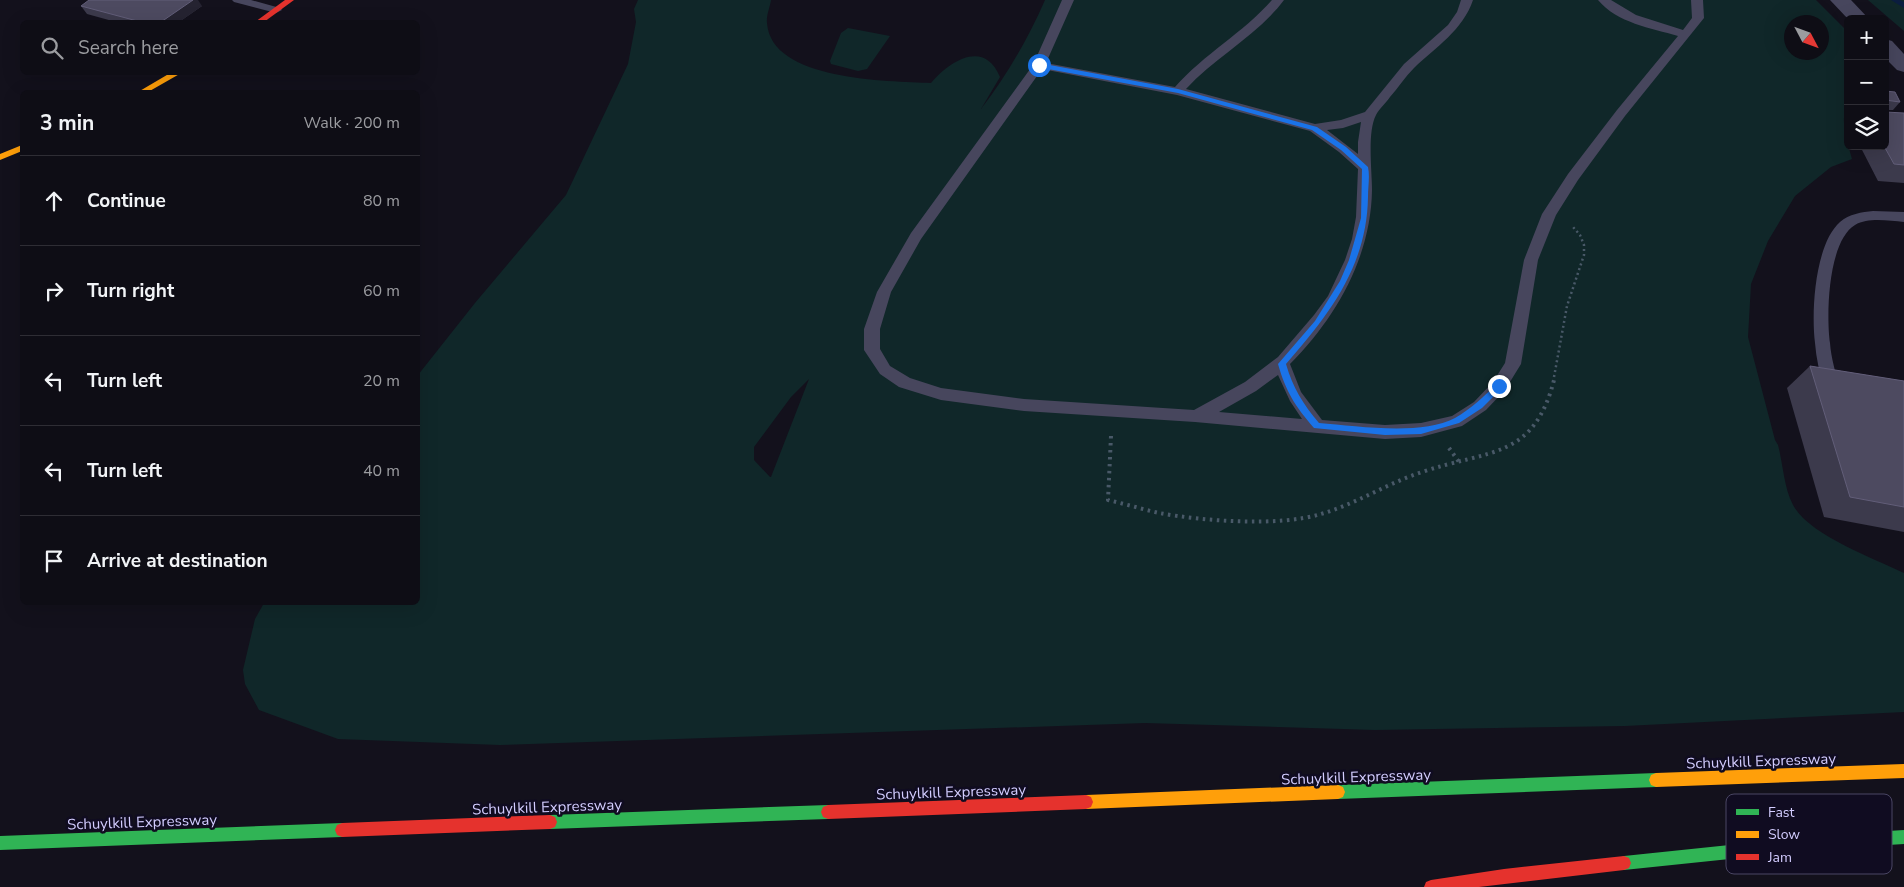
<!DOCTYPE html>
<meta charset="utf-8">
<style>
body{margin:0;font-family:"Nunito Sans",sans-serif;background:#1c1b22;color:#f1f3f6}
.controls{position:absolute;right:15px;top:15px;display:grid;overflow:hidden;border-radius:8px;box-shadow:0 5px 20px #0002}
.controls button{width:45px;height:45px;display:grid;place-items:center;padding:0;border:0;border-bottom:1px solid #2e2d34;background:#0e0d15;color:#f1f3f6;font:25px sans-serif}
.compass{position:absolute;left:1784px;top:15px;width:45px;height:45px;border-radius:50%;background:#0e0d15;box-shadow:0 5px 20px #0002;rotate:131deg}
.stop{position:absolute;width:15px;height:15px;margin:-11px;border:4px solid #1a73e8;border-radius:50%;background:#fff}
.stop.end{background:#1a73e8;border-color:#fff;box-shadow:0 1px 5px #0008}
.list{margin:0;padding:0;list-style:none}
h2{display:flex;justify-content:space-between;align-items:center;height:65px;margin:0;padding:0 20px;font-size:21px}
h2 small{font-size:16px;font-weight:400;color:#9b9ca0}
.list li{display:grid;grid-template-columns:32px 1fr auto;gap:15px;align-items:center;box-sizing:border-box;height:90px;padding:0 20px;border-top:1px solid #2e2d34}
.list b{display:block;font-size:19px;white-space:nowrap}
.list em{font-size:16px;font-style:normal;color:#9b9ca0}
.icon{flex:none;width:28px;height:28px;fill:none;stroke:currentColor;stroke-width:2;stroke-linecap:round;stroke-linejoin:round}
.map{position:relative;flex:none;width:1904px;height:887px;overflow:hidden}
.search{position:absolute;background:#0e0d15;box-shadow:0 5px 20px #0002;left:20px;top:20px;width:400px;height:55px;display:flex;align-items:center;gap:12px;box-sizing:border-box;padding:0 18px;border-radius:8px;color:#9b9ca0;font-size:19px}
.panel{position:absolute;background:#0e0d15;box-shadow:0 5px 20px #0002;left:20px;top:90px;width:400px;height:515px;border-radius:8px}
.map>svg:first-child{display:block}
</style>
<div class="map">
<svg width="1904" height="887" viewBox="0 0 1904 887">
<rect width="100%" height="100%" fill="#13111c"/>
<g fill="#102729" fill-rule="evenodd">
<path d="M638,0H771C770,7 766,16 767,23C771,81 888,81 931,83C950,61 984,39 1000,77L981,109C1007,75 1028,39 1045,0H1816L1848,32V107C1838,117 1849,147 1852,159L1831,167L1795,196L1768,241L1751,284L1748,337L1775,440L1778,445C1783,464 1784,488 1793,505C1809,535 1873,558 1904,573V712L1625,726L1375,730L1145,723L500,745L338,739L259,710L245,684L243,670L255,619L264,603L418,602V375L475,303L566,195L628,64L636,22L634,9ZM1792,22H1822V52H1792ZM809,379L771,477H770L754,460V447L791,397Z"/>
<path d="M1868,0H1904V31Z"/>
<path d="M848,28L890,36L867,69L858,71L831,64L830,61L841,33Z"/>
</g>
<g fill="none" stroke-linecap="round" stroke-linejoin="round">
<path fill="#0b1d3f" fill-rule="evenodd" d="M1891,0H1900L1904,2V8Z"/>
<path stroke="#495968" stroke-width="2.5" stroke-dasharray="2 3" stroke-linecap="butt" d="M1554,377L1567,306L1584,255V245L1580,235L1573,227"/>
<g stroke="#495968" stroke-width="4" stroke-dasharray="2.5 4.5" stroke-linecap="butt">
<path d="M1111,436L1108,500C1125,504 1142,509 1159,513C1203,521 1278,527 1321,514C1356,504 1388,483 1422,472C1490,449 1535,460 1555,376"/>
<path d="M1449,448L1459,462"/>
</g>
<g fill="#47465d" fill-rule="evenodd">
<path d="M232,0H251L280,8L282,10L276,13L234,2Z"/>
<path d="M1062,0H1074L1046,63L1175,87C1204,54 1243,33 1272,0H1284C1257,36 1216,56 1186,89L1315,124L1341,120L1365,112L1404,64L1448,25L1457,12L1461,0H1473C1463,30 1436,47 1414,68C1405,77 1398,88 1390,97C1386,103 1379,109 1376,115C1367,132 1372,171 1372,190C1371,257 1336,318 1290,364L1301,392L1322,420L1385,425L1421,423L1452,416L1474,402L1493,382L1505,363L1524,260L1542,214L1568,174L1617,110L1678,36C1651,28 1617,23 1598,0H1611L1636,15L1683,30L1692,18L1691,0H1703L1704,18L1625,116L1578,180L1556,215L1538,260L1521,364L1505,390L1486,410L1462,426L1421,437L1385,439L1195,422L1024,411L941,400L899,387L880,374L864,350V329L877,292L911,233L1033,65ZM1042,69L1177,95L1310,131L1339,152L1358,169L1356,217L1352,239L1345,260L1328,296L1314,315L1278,357L1245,382L1194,410L1024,399L941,388L910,378L890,366L880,349V329L891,292L921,239ZM1361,122L1358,142V154L1327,130L1343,128ZM1278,375L1290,401L1302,419L1219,412L1256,391Z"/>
<path d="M1873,211L1904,212V222C1889,221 1869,217 1855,225C1828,241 1826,315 1830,343C1831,358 1836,373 1839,388L1837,392L1831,394L1825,392L1823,388C1820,373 1816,358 1815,343C1811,311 1815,244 1840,222C1849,214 1862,212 1873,211Z"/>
</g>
<g fill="#47465d" fill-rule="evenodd">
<path d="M1830,0H1851L1869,19H1848Z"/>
<path d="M1885,39L1892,41L1904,54V72L1897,70L1885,58Z"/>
</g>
<g fill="#30b455" fill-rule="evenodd">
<path d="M1656,773L1661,775L1663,780L1661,785L1656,787L1338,799L1333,797L1331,792L1333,787L1338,785Z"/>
<path d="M828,805L833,807L835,812L833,817L828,819L550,829L545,827L543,822L545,817L550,815Z"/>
<path d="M342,823L347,825L349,830L347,835L342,837L0,850V836Z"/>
<path d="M1904,830V844L1825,849L1624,870L1619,868L1617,863L1619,858L1624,856L1825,835Z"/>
</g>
<g fill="#ff9f0a" fill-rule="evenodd">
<path d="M172,72H183L148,92H138Z"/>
<path d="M22,145V151L0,160V154Z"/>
<path d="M1904,764V778L1656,787L1651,785L1649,780L1651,775L1656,773Z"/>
<path d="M1338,785L1343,787L1345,792L1343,797L1338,799L1086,809L1081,807L1079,802L1081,797L1086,795Z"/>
</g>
<g fill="#e5322d" fill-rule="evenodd">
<path d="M285,0H294L264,22H255Z"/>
<path d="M1086,795L1091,797L1093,802L1091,807L1086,809L828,819L823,817L821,812L823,807L828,805Z"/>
<path d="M550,815L555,817L557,822L555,827L550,829L342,837L337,835L335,830L337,825L342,823Z"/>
<path d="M1624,856L1629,858L1631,863L1629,868L1624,870L1479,887H1424L1426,882L1431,880L1504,869Z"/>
</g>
</g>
<g fill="#3c3a4c">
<path d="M81,6H202L179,22H116L87,14Z"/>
<path d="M1885,91L1900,102L1893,110H1885Z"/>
<path d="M1904,113V183L1878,181L1860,146H1885Z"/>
<path d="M1810,366L1904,381V532L1824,517L1787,388Z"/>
</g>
<path fill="#252331" d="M193,0H198L202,6L179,22H161Z"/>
<g fill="#4d4a60" stroke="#625e79">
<path d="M89,0H193L161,22H141L81,6Z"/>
<path d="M1885,91L1895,92L1900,102L1885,100Z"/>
<path d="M1885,112L1904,113V165L1894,164L1884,146H1885Z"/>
<path d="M1810,366L1904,381V507L1850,497Z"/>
</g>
<path fill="#1a73e8" d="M1039,63L1178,89L1317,127L1346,147L1368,167C1370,176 1368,187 1368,197C1367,266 1329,315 1286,364C1293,388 1303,404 1319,423C1357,426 1421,436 1455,418C1471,409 1484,396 1497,384H1502V388L1482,408L1459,423L1421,434L1385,435L1314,428C1295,406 1286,392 1278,364L1315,321L1340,281L1349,260L1361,218L1362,169L1341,150L1312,130L1178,93L1037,67Z"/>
<g text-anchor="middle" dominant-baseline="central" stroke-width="5" stroke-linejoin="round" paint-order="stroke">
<g font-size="15" fill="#d3cdff" stroke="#100c21">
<text transform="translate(1761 761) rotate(-2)">Schuylkill Expressway</text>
<text transform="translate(1356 777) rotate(-2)">Schuylkill Expressway</text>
<text transform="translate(951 792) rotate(-2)">Schuylkill Expressway</text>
<text transform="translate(547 807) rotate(-2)">Schuylkill Expressway</text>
<text transform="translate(142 822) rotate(-2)">Schuylkill Expressway</text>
</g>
</g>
<rect x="1726" y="794" width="166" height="80" rx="8" fill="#100c21" stroke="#4a4664" stroke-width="1"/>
<rect x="1736" y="809" width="23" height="6" fill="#30b455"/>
<rect x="1736" y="831" width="23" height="7" fill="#ff9f0a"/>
<rect x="1736" y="854" width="23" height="6" fill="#e5322d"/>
<g font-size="14" fill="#d3cdff">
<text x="1768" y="817">Fast</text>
<text x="1768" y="839">Slow</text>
<text x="1768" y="862">Jam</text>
</g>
</svg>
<div class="controls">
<button>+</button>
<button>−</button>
<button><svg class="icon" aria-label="layers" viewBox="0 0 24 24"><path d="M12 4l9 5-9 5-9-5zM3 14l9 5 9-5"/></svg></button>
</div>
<svg class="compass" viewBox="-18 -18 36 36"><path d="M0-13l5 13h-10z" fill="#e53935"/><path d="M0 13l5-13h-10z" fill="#9b9ca0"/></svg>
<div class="stop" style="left:1039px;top:65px"></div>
<div class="stop end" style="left:1499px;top:386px"></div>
<div class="search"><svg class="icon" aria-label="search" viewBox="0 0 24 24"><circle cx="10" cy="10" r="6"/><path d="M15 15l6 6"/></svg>Search here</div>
<section class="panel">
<h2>3 min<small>Walk · 200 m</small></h2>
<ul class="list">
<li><svg class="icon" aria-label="ahead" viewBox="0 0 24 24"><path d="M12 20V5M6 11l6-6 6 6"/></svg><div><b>Continue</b></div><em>80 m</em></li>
<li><svg class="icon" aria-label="right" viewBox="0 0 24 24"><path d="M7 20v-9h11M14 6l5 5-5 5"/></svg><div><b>Turn right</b></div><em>60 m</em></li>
<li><svg class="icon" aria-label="left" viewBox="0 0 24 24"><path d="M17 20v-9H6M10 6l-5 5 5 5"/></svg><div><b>Turn left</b></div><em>20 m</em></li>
<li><svg class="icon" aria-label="left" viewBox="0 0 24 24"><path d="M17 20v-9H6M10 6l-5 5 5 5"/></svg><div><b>Turn left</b></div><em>40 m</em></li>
<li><svg class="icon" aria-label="arrive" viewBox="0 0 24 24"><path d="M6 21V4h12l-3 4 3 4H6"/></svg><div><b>Arrive at destination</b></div></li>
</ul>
</section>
</div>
